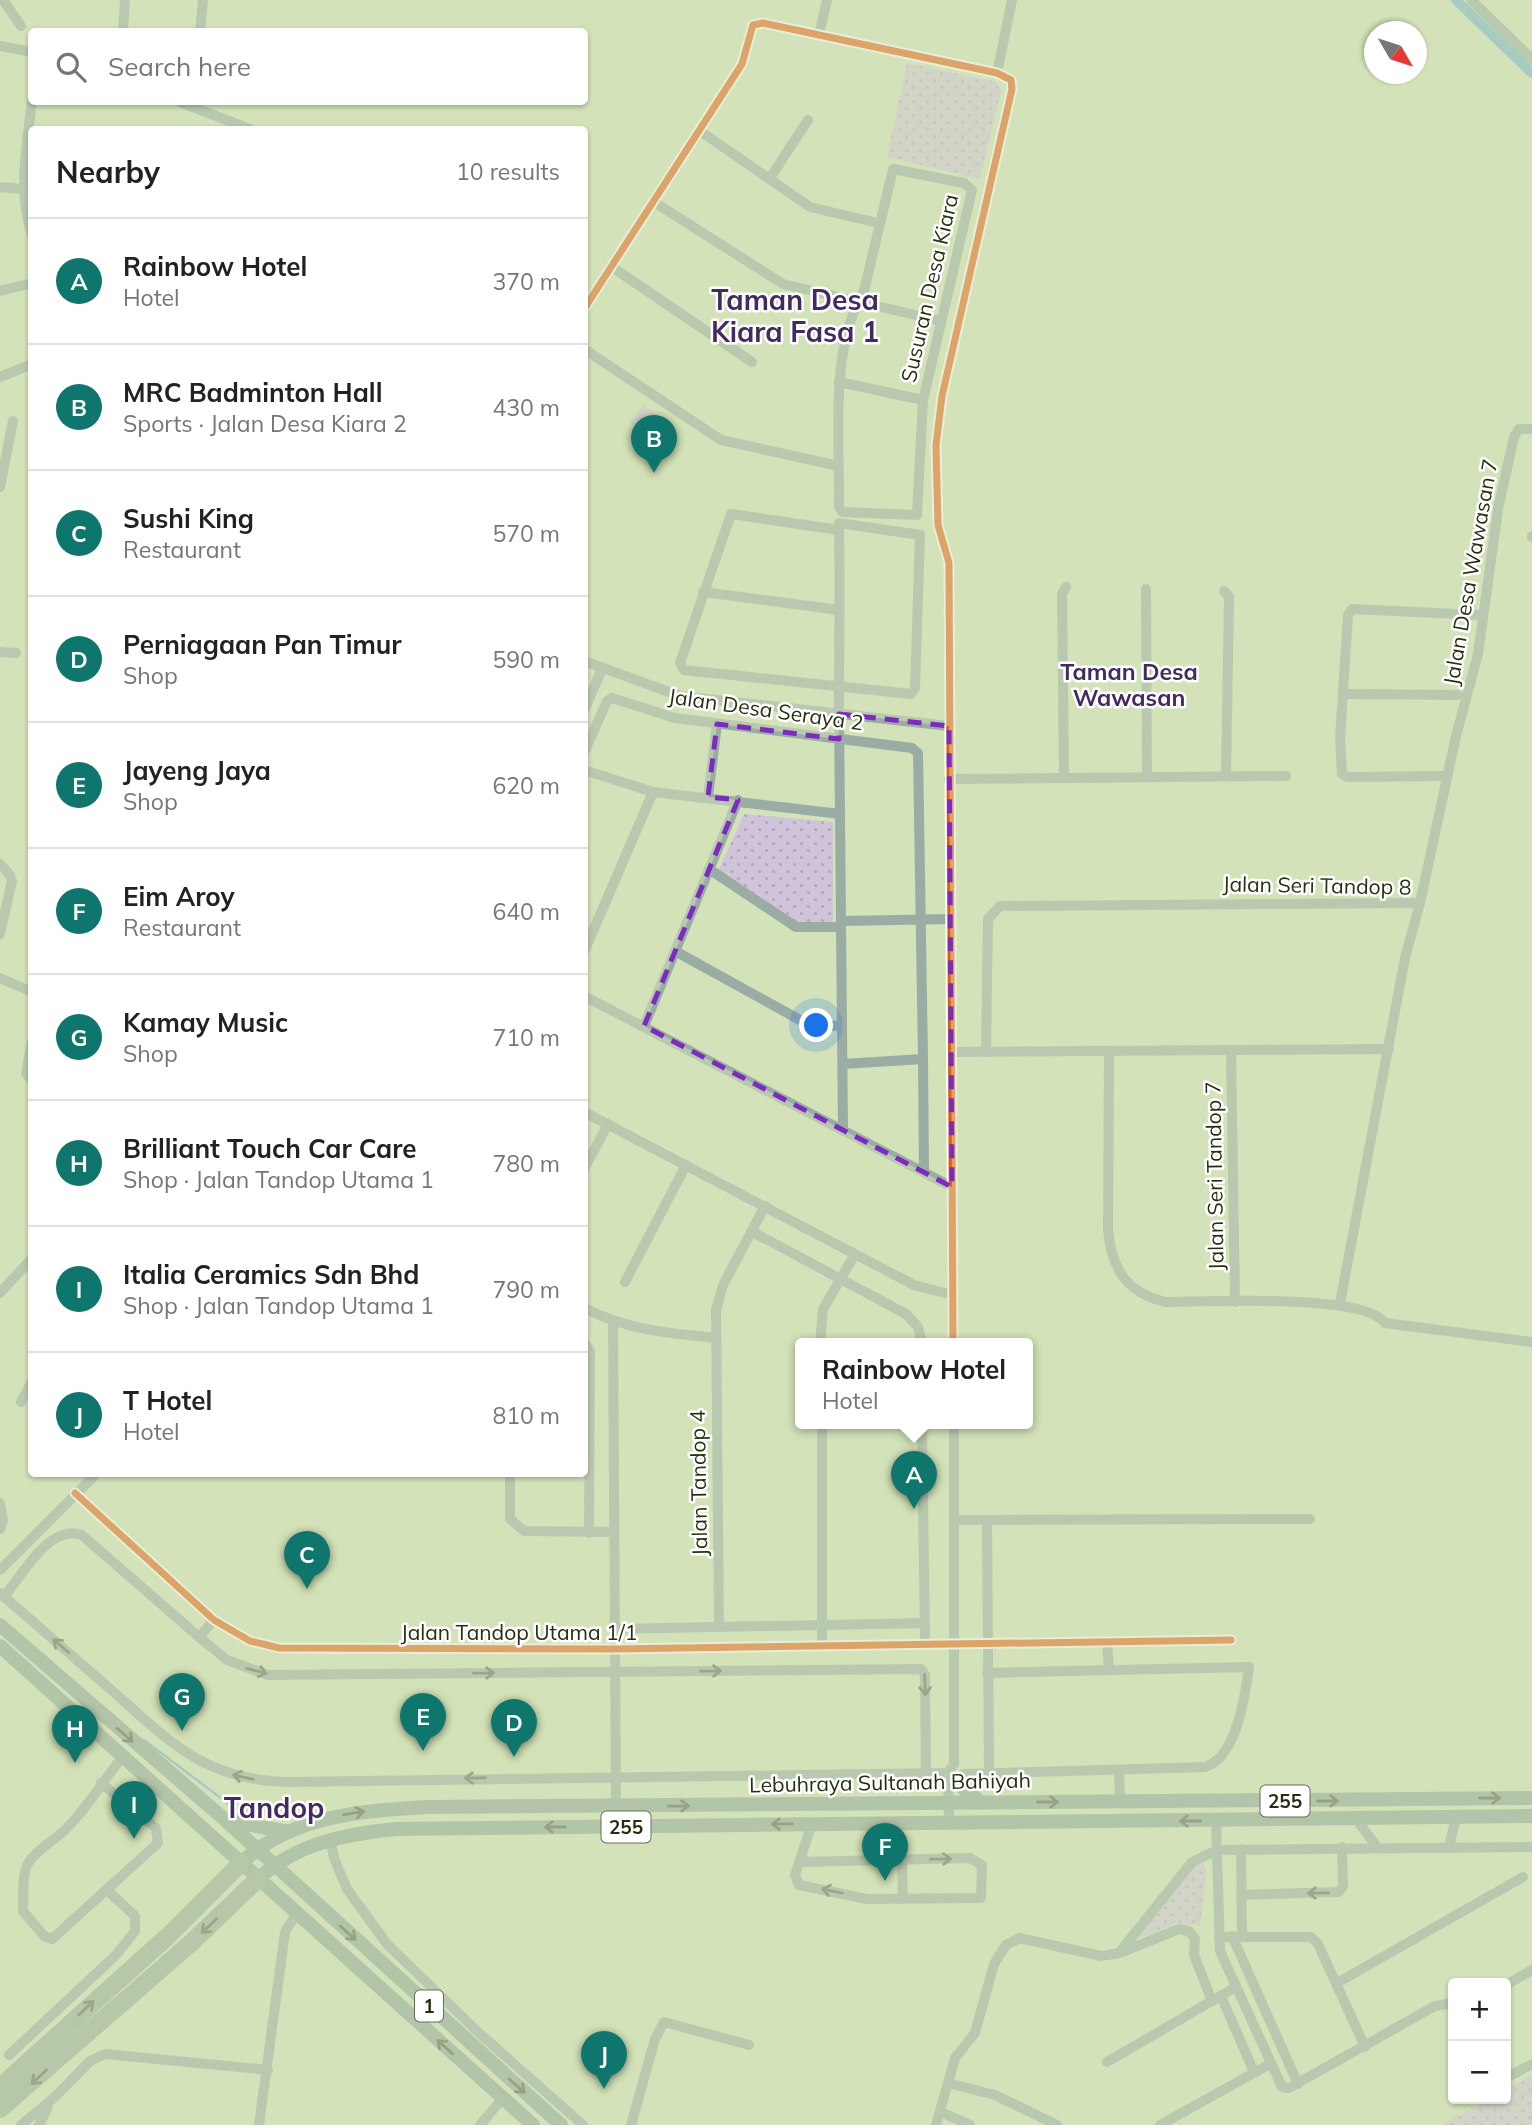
<!DOCTYPE html>
<meta charset="utf-8">
<style>
body{margin:0;font-family:Mulish,sans-serif;background:#f2f2f2;color:#222}
.controls{position:absolute;right:21px;bottom:21px;display:grid;overflow:hidden;border-radius:7px;box-shadow:0 2px 5px #0004}
.controls button{width:63px;height:63px;display:grid;place-items:center;padding:0;border:0;border-bottom:2px solid #e0e0e0;background:#fff;color:#222;font:35px sans-serif}
.compass{position:absolute;left:1364px;top:21px;width:63px;height:63px;border-radius:50%;background:#fff;box-shadow:0 2px 5px #0004;rotate:129deg}
.you{position:absolute;left:817px;top:1026px;width:24px;height:24px;margin:-18px;border:5px solid #fff;border-radius:50%;background:#1a73e8;box-shadow:0 0 0 10px #1a73e833}
.badge{display:grid;place-items:center;width:46px;height:46px;border-radius:50%;background:#0f766e;color:#fff;font-size:23px;font-weight:700}
.pin{position:absolute;translate:-50% -58px;filter:drop-shadow(0 2px 4px #0008)}
.pin::after{content:'';position:absolute;top:37px;width:24px;height:21px;background:inherit;clip-path:polygon(0 0,100% 0,50% 100%)}
.popup{position:absolute;left:795px;top:1338px;width:238px;height:91px;box-sizing:border-box;display:grid;place-content:center;border-radius:7px;background:#fff;filter:drop-shadow(0 2px 5px #0005);font-size:23px;white-space:nowrap;color:#767676}
.popup b{font-size:26px;color:#222}
.popup::after{content:'';position:absolute;left:50%;top:100%;margin-left:-14px;border:14px solid transparent;border-top-color:#fff}
.list{margin:0;padding:0;list-style:none}
h2{display:flex;justify-content:space-between;align-items:center;height:91px;margin:0;padding:0 28px;font-size:30px}
h2 small{font-size:23px;font-weight:400;color:#767676}
.list li{display:grid;grid-template-columns:46px 1fr auto;gap:21px;align-items:center;box-sizing:border-box;height:126px;padding:0 28px;border-top:2px solid #e0e0e0}
.list b{display:block;font-size:26px;white-space:nowrap}
.list p{margin:0;font-size:23px;white-space:nowrap;color:#767676}
.list em{font-size:23px;font-style:normal;color:#767676}
.icon{flex:none;width:38px;height:38px;fill:none;stroke:currentColor;stroke-width:2;stroke-linecap:round;stroke-linejoin:round}
.map{position:relative;flex:none;width:1532px;height:2125px;overflow:hidden}
.search{position:absolute;background:#fff;box-shadow:0 2px 5px #0004;left:28px;top:28px;width:560px;height:77px;display:flex;align-items:center;gap:18px;box-sizing:border-box;padding:0 24px;border-radius:7px;color:#767676;font-size:26px}
.panel{position:absolute;background:#fff;box-shadow:0 2px 5px #0004;left:28px;top:126px;width:560px;height:1351px;border-radius:7px}
.map>svg:first-child{display:block}
</style>
<div class="map">
<svg width="1532" height="2125" viewBox="0 0 1532 2125">
<defs>
<pattern id="park-dots" width="8" height="8" patternUnits="userSpaceOnUse" patternTransform="scale(1.75)"><rect width="8" height="8" fill="#d0c4da"/><path d="M2 2h.1M6 6h.1" fill="none" stroke="#b2a9ba" stroke-width="1.8" stroke-linecap="round"/></pattern>
</defs>
<rect width="100%" height="100%" fill="#d3e2b8"/>
<g fill="url(#park-dots)">
<path d="M907,63L996,82L1001,91L980,179L887,157Z"/>
<path d="M744,814L833,822V922L796,923L716,876Z"/>
<path d="M1203,1863L1207,1870L1200,1926L1178,1923L1137,1939L1193,1864Z"/>
<path d="M1532,2075V2125H1442L1489,2099H1506V2089Z"/>
</g>
<path fill="#d0c4da" d="M643,405L668,423L655,441L630,423Z"/>
<g fill="none" stroke-linecap="round" stroke-linejoin="round">
<path stroke="#70b0d0" stroke-width="2.5" d="M144,1740L234,1808"/>
<path stroke="#70b0d0" stroke-width="10" d="M1456,0L1532,73"/>
<g stroke="#9aaca4" stroke-width="10">
<path d="M3,0L21,26"/>
<path d="M1471,0L1532,59"/>
<path d="M123,32L125,0"/>
<path d="M200,32L203,0"/>
<path d="M819,35L827,0"/>
<path d="M0,46L32,52"/>
<path d="M997,73L1012,0"/>
<path d="M32,100C27,147 17,189 32,235"/>
<path d="M180,102L252,130"/>
<path d="M700,131L810,207L878,223"/>
<path d="M893,169L964,183L972,190L923,400L917,515L842,512L839,507C840,441 829,348 864,291Z"/>
<path d="M770,178L808,120"/>
<path d="M0,187L23,189"/>
<path d="M654,202L783,284L941,321"/>
<path d="M612,267L752,362"/>
<path d="M0,291L32,283"/>
<path d="M584,309L742,64L753,25L763,23L997,73L1011,80L1012,89L942,396L936,445L938,525L949,563L953,1343"/>
<path d="M584,349L721,440L839,466"/>
<path d="M0,377L32,364"/>
<path d="M839,382L923,400"/>
<path d="M0,487L13,421"/>
<path d="M839,530L731,514L680,663L684,670L911,694L915,688L920,535L839,523C840,587 839,650 839,714L843,1131"/>
<path d="M1532,537V536"/>
<path d="M1146,589L1147,777"/>
<path d="M1224,591L1229,597L1226,776"/>
<path d="M703,592L839,610"/>
<path d="M0,652L16,653"/>
<path d="M584,661L680,696L949,726"/>
<path d="M1344,694L1458,695"/>
<path d="M584,711L602,669"/>
<path d="M584,753L607,701L612,698L675,718L912,748L918,753L923,1059L843,1064"/>
<path d="M584,770L653,792L840,814"/>
<path d="M1447,776L1347,777L1342,774L1340,738L1348,615L1352,609L1478,615"/>
<path d="M1064,778L1062,594L1066,587"/>
<path d="M949,779L1286,776"/>
<path d="M708,797L717,724"/>
<path d="M0,864L10,875L12,881L0,934"/>
<path d="M709,869L796,927H841"/>
<path d="M1420,903L1456,736L1478,654L1498,509L1514,437L1519,429H1532"/>
<path d="M841,921L951,919"/>
<path d="M675,951L800,1020L814,1025L842,1026"/>
<path d="M584,952L653,792"/>
<path d="M0,978L32,992"/>
<path d="M584,996L952,1187"/>
<path d="M644,1026L738,800"/>
<path d="M32,1041L26,1073L32,1081"/>
<path d="M1231,1050L1235,1302"/>
<path d="M1109,1051L1108,1229C1111,1268 1126,1293 1166,1302C1205,1302 1365,1293 1385,1323L1532,1342"/>
<path d="M951,1052L1389,1049"/>
<path d="M986,1052L988,919L1000,906L1420,903L1405,958L1340,1303"/>
<path d="M923,1059L924,1172"/>
<path d="M584,1112L914,1285L953,1295"/>
<path d="M584,1169L608,1124"/>
<path d="M751,1231L906,1314L918,1327L922,1343"/>
<path d="M625,1282L686,1165"/>
<path d="M0,1293L32,1258"/>
<path d="M584,1308C627,1330 668,1333 716,1338"/>
<path d="M613,1322L616,1806"/>
<path d="M584,1342L590,1351L589,1533"/>
<path d="M820,1343L823,1309L855,1254"/>
<path d="M21,1402L32,1381"/>
<path d="M922,1423L925,1644"/>
<path d="M510,1474V1519L524,1531L614,1532"/>
<path d="M75,1493L214,1620L250,1641L279,1648L615,1649L1231,1640"/>
<path d="M0,1503L3,1520L0,1529"/>
<path d="M955,1520L1310,1519"/>
<path d="M987,1520L989,1773"/>
<path d="M0,1570L96,1474"/>
<path d="M0,1593C36,1624 72,1656 109,1688C169,1740 202,1780 287,1782L948,1773"/>
<path d="M4,1597C22,1575 50,1523 82,1535L199,1637L214,1620"/>
<path d="M719,1627L716,1310L723,1285L765,1206"/>
<path d="M615,1629L925,1623"/>
<path d="M199,1637L227,1660L268,1675L921,1669L925,1675L926,1773"/>
<path d="M1107,1642L1109,1670"/>
<path d="M822,1644V1423"/>
<path d="M1119,1770L1120,1801"/>
<path d="M963,1774L1205,1767C1237,1757 1245,1696 1249,1667L987,1673"/>
<path d="M101,1783L156,1828L158,1843L52,1939L44,1936L23,1911C24,1897 21,1874 29,1862C37,1849 55,1840 66,1829C87,1808 104,1780 123,1756"/>
<path d="M1356,1819L1377,1847"/>
<path d="M1216,1821L1220,1951L1282,2087L1289,2088L1435,2006L1453,2003"/>
<path d="M949,1822L948,1773L954,1764V1423"/>
<path d="M330,1839L334,1858L347,1889L387,1944L479,2033L583,2125"/>
<path d="M1449,1847L1456,1817"/>
<path d="M1241,1849L1242,1936"/>
<path d="M902,1860L903,1899"/>
<path d="M799,1862L970,1858L982,1865L981,1898L867,1899L799,1885L795,1875L812,1823"/>
<path d="M1241,1895L1339,1892L1343,1886L1342,1847"/>
<path d="M1232,1936L1298,2084"/>
<path d="M1219,1937H1311L1318,1944L1365,2047"/>
<path d="M1122,1952L1179,1929L1189,1931L1195,1939L1194,1955L1212,2001"/>
<path d="M1337,1983L1523,1877"/>
<path d="M1506,1985L1532,1970"/>
<path d="M1221,1996L1254,2072"/>
<path d="M9,2055L116,1955L135,1931V1916L108,1891"/>
<path d="M1107,2062L1234,1988"/>
<path d="M1506,2078L1532,2064"/>
<path d="M948,2083L995,2095L1057,2125"/>
<path d="M941,2112L970,2125"/>
<path d="M21,2125L56,2096L90,2061L105,2054L268,2070"/>
<path d="M39,2125L48,2107"/>
<path d="M259,2125L285,1932L297,1913"/>
<path d="M480,2125L503,2098"/>
<path d="M631,2125L655,2039L664,2022L749,2045"/>
<path d="M936,2125L955,2058L975,2033L994,1964L1006,1945L1020,1938L1101,1956L1119,1953L1192,1862L1217,1850L1532,1847"/>
<path d="M1160,2125L1270,2064"/>
</g>
<g stroke="#8da294" stroke-width="14">
<path d="M0,1625L223,1818L561,2125"/>
<path d="M0,1646L533,2125"/>
<path d="M963,1788L980,1802"/>
<path d="M229,1821L289,1832"/>
<path d="M241,1863C292,1815 362,1811 428,1807L1532,1798"/>
<path d="M258,1879C297,1843 346,1834 396,1829L1532,1816"/>
</g>
<g stroke="#94a896" stroke-width="18">
<path d="M0,2087L168,1936L241,1863"/>
<path d="M0,2109L191,1943L258,1879"/>
</g>
<g stroke="#fff" stroke-width="11">
<g id="cycleway">
<path d="M584,309L742,64L753,25L763,23L997,73L1011,80L1012,89L942,396L936,445L938,525L949,563L953,1343"/>
<path d="M75,1493L214,1620L250,1641L279,1648L615,1649L1231,1640"/>
</g>
</g>
<use href="#cycleway" stroke="#e8590c" stroke-width="7"/>
</g>
<defs><path id="oneway-shaft" d="M-6 0H5M1.5-3L5.5 0L1.5 3" fill="none" stroke-width="1.6" stroke-linecap="round" stroke-linejoin="round" transform="scale(1.75)"/></defs>
<g stroke="#54624c">
<use href="#oneway-shaft" transform="translate(61 1646) rotate(-139)"/>
<use href="#oneway-shaft" transform="translate(257 1671) rotate(15)"/>
<use href="#oneway-shaft" transform="translate(711 1671) rotate(-1)"/>
<use href="#oneway-shaft" transform="translate(484 1673) rotate(-1)"/>
<use href="#oneway-shaft" transform="translate(925 1685) rotate(88)"/>
<use href="#oneway-shaft" transform="translate(243 1777) rotate(-167)"/>
<use href="#oneway-shaft" transform="translate(475 1778) rotate(179)"/>
<use href="#oneway-shaft" transform="translate(941 1859) rotate(-1)"/>
<use href="#oneway-shaft" transform="translate(832 1891) rotate(-168)"/>
<use href="#oneway-shaft" transform="translate(1318 1893) rotate(179)"/>
</g>
<g stroke="#4a583f">
<use href="#oneway-shaft" transform="translate(125 1735) rotate(41)"/>
<use href="#oneway-shaft" transform="translate(1490 1798)"/>
<use href="#oneway-shaft" transform="translate(1328 1801)"/>
<use href="#oneway-shaft" transform="translate(1048 1802)"/>
<use href="#oneway-shaft" transform="translate(679 1806) rotate(-1)"/>
<use href="#oneway-shaft" transform="translate(354 1813) rotate(-9)"/>
<use href="#oneway-shaft" transform="translate(1190 1821) rotate(180)"/>
<use href="#oneway-shaft" transform="translate(782 1824) rotate(179)"/>
<use href="#oneway-shaft" transform="translate(555 1827) rotate(180)"/>
<use href="#oneway-shaft" transform="translate(348 1933) rotate(42)"/>
<use href="#oneway-shaft" transform="translate(445 2047) rotate(-138)"/>
<use href="#oneway-shaft" transform="translate(517 2086) rotate(42)"/>
</g>
<g stroke="#526046">
<use href="#oneway-shaft" transform="translate(209 1926) rotate(136)"/>
<use href="#oneway-shaft" transform="translate(86 2008) rotate(-43)"/>
<use href="#oneway-shaft" transform="translate(39 2077) rotate(137)"/>
</g>
<path d="M0 0H1532V2125H0ZM839,714L949,726L952,1187L644,1026L738,800L708,797L717,724L839,739Z" fill="#d3e2b8" fill-opacity=".55" fill-rule="evenodd"/>
<path fill="none" stroke="#7b2cbf" stroke-width="5" stroke-dasharray="14 9" stroke-linejoin="round" d="M839,714L949,726L952,1187L644,1026L738,800L708,797L717,724L839,739Z"/>
<g text-anchor="middle" dominant-baseline="central" stroke-width="5" stroke-linejoin="round" paint-order="stroke">
<g fill="#fff" stroke="#676e58" stroke-width="2">
<rect x="1260.5" y="1785.5" width="49" height="31" rx="5"/>
<rect x="601.5" y="1811.5" width="49" height="31" rx="5"/>
<rect x="415" y="1990.5" width="28" height="31" rx="5"/>
</g>
<g font-size="19" font-weight="bold" fill="#263011">
<text x="1285" y="1801">255</text>
<text x="626" y="1827">255</text>
<text x="429" y="2006">1</text>
</g>
<g font-size="21" fill="#263011" stroke="#fff">
<text transform="translate(929 288) rotate(-77)">Susuran Desa Kiara</text>
<text transform="translate(1470 572) rotate(-80)">Jalan Desa Wawasan 7</text>
<text transform="translate(766 709) rotate(8)">Jalan Desa Seraya 2</text>
<text transform="translate(1317 885) rotate(1)">Jalan Seri Tandop 8</text>
<text transform="translate(1214 1176) rotate(-91)">Jalan Seri Tandop 7</text>
<text transform="translate(698 1483) rotate(-91)">Jalan Tandop 4</text>
<text x="519" y="1632">Jalan Tandop Utama 1/1</text>
<text transform="translate(890 1782) rotate(-1)">Lebuhraya Sultanah Bahiyah</text>
</g>
<g font-size="23" font-weight="bold" fill="#452962" stroke="#fff">
<text x="1129" y="671">Taman Desa<tspan x="1129" dy="26">Wawasan</tspan></text>
</g>
<g font-size="28" font-weight="bold" fill="#452962" stroke="#fff">
<text x="795" y="299">Taman Desa<tspan x="795" dy="32">Kiara Fasa 1</tspan></text>
<text x="274" y="1807">Tandop</text>
</g>
</g>
</svg>
<div class="controls">
<button>+</button>
<button>−</button>
</div>
<svg class="compass" viewBox="-18 -18 36 36"><path d="M0-13l5 13h-10z" fill="#e53935"/><path d="M0 13l5-13h-10z" fill="#767676"/></svg>
<div class="you"></div>
<div class="pin badge" style="left:914px;top:1509px">A</div>
<div class="popup"><b>Rainbow Hotel</b>Hotel</div>
<div class="pin badge" style="left:654px;top:473px">B</div>
<div class="pin badge" style="left:307px;top:1589px">C</div>
<div class="pin badge" style="left:514px;top:1757px">D</div>
<div class="pin badge" style="left:423px;top:1751px">E</div>
<div class="pin badge" style="left:885px;top:1881px">F</div>
<div class="pin badge" style="left:182px;top:1731px">G</div>
<div class="pin badge" style="left:75px;top:1763px">H</div>
<div class="pin badge" style="left:134px;top:1839px">I</div>
<div class="pin badge" style="left:604px;top:2089px">J</div>
<div class="search"><svg class="icon" aria-label="search" viewBox="0 0 24 24"><circle cx="10" cy="10" r="6"/><path d="M15 15l6 6"/></svg>Search here</div>
<section class="panel">
<h2>Nearby<small>10 results</small></h2>
<ul class="list">
<li><span class="badge">A</span><div><b>Rainbow Hotel</b><p>Hotel</p></div><em>370 m</em></li>
<li><span class="badge">B</span><div><b>MRC Badminton Hall</b><p>Sports · Jalan Desa Kiara 2</p></div><em>430 m</em></li>
<li><span class="badge">C</span><div><b>Sushi King</b><p>Restaurant</p></div><em>570 m</em></li>
<li><span class="badge">D</span><div><b>Perniagaan Pan Timur</b><p>Shop</p></div><em>590 m</em></li>
<li><span class="badge">E</span><div><b>Jayeng Jaya</b><p>Shop</p></div><em>620 m</em></li>
<li><span class="badge">F</span><div><b>Eim Aroy</b><p>Restaurant</p></div><em>640 m</em></li>
<li><span class="badge">G</span><div><b>Kamay Music</b><p>Shop</p></div><em>710 m</em></li>
<li><span class="badge">H</span><div><b>Brilliant Touch Car Care</b><p>Shop · Jalan Tandop Utama 1</p></div><em>780 m</em></li>
<li><span class="badge">I</span><div><b>Italia Ceramics Sdn Bhd</b><p>Shop · Jalan Tandop Utama 1</p></div><em>790 m</em></li>
<li><span class="badge">J</span><div><b>T Hotel</b><p>Hotel</p></div><em>810 m</em></li>
</ul>
</section>
</div>
